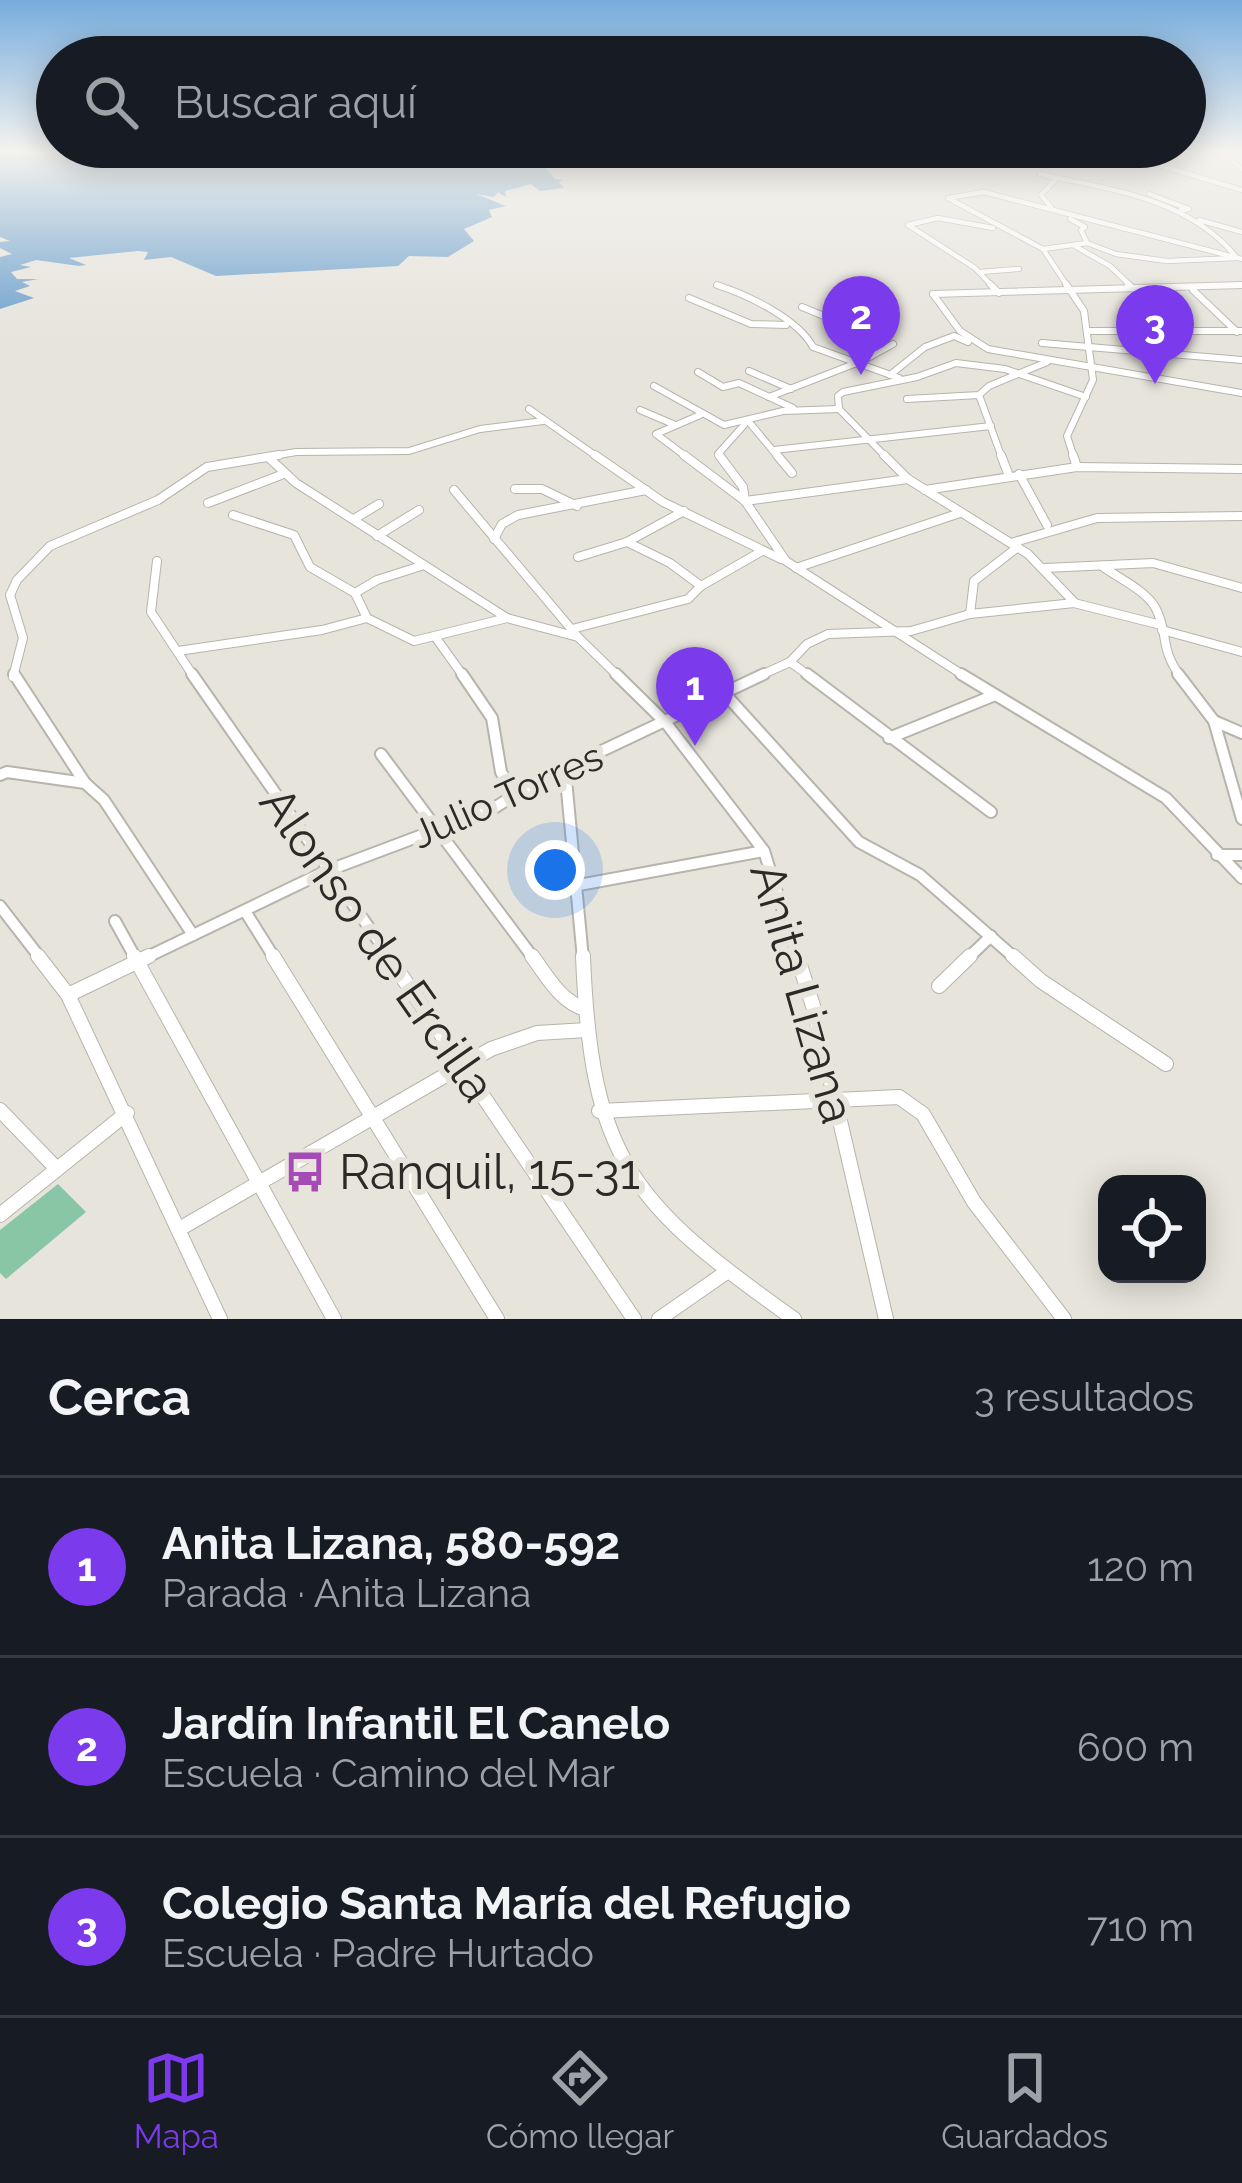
<!DOCTYPE html>
<html lang="es">
<meta charset="utf-8">
<style>
body{margin:0;font-family:Raleway,sans-serif;background:#20242c;color:#f1f3f6}
.controls{position:absolute;right:36px;bottom:36px;display:grid;overflow:hidden;border-radius:24px;box-shadow:0 6px 30px #0003}
.controls button{width:108px;height:108px;display:grid;place-items:center;padding:0;border:0;border-bottom:3px solid #363941;background:#171b24;color:#f1f3f6;font:60px sans-serif}
.you{position:absolute;left:555px;top:870px;width:42px;height:42px;margin:-30px;border:9px solid #fff;border-radius:50%;background:#1a73e8;box-shadow:0 0 0 18px #1a73e833}
.badge{display:grid;place-items:center;width:78px;height:78px;border-radius:50%;background:#7c3aed;color:#fff;font-size:39px;font-weight:700}
.pin{position:absolute;translate:-50% -99px;filter:drop-shadow(0 3px 6px #0008)}
.pin::after{content:'';position:absolute;top:63px;width:42px;height:36px;background:inherit;clip-path:polygon(0 0,100% 0,50% 100%)}
.list{margin:0;padding:0;list-style:none}
h2{display:flex;justify-content:space-between;align-items:center;height:156px;margin:0;padding:0 48px;font-size:51px}
h2 small{font-size:39px;font-weight:400;color:#9ea1a6}
.list li{display:grid;grid-template-columns:78px 1fr auto;gap:36px;align-items:center;box-sizing:border-box;height:180px;padding:0 48px;border-top:3px solid #363941}
.list b{display:block;font-size:45px;white-space:nowrap}
.list p{margin:0;font-size:39px;white-space:nowrap;color:#9ea1a6}
.list em{font-size:39px;font-style:normal;color:#9ea1a6}
.icon{flex:none;width:66px;height:66px;fill:none;stroke:currentColor;stroke-width:2;stroke-linecap:round;stroke-linejoin:round}
.map{position:relative;flex:none;width:1242px;height:1319px;overflow:hidden}
.search{position:absolute;background:#171b24;box-shadow:0 6px 30px #0003;left:36px;right:36px;top:36px;height:132px;display:flex;align-items:center;gap:30px;box-sizing:border-box;padding:0 42px;border-radius:66px;color:#9ea1a6;font-size:45px}
.sheet{height:696px;background:#171b24}
nav{display:flex;justify-content:space-around;align-items:center;box-sizing:border-box;height:168px;border-top:3px solid #363941;background:#171b24;font-size:33px;color:#9ea1a6}
nav a{display:grid;justify-items:center;gap:6px}
nav .on{color:#7c3aed}
.map>svg:first-child{display:block}
</style>
<div class="map">
<svg width="1242" height="1319" viewBox="0 0 1242 1319">
<rect width="100%" height="100%" fill="#e7e4dc"/>
<path fill="#89c6a5" d="M58,1184L86,1212L6,1279L0,1273V1230Z"/>
<path fill="#6da0cd" d="M0,152H660L661,155C656,164 622,163 612,165L592,158L595,161L545,168L555,179L563,180L559,182L564,188L540,191L531,184L505,191L506,197L498,192L494,197L476,194L506,206L489,210L492,217L464,229L474,241L448,257L409,256L398,266L216,276L171,257L144,260L148,252L138,251L69,258L86,265L79,266L36,260L20,265L31,267L11,272L17,279H38L22,282L30,286L15,291L34,298L0,309V257L12,254L0,248V242L10,241L0,237Z"/>
<g fill="none" stroke-linecap="round" stroke-linejoin="round">
<g stroke="#b6b4ac" stroke-width="6">
<g id="minor-far4">
<path d="M1038,152L1138,159L1242,190"/>
<path d="M1234,152L1225,155L1242,169"/>
<path d="M1040,174C1111,190 1189,198 1237,258L1167,261L1116,254L1087,243L1043,249"/>
<path d="M1149,194L1189,209L1181,210"/>
<path d="M1051,207L1041,195L1057,178"/>
<path d="M1070,219L1085,227L1081,230L1087,243"/>
<path d="M1199,220L1242,232"/>
<path d="M1073,245L1110,266L1132,287"/>
<path d="M980,272L1019,269"/>
<path d="M717,285L722,287"/>
<path d="M993,287L975,268L908,225L938,218L993,228"/>
<path d="M1068,287L1043,249L948,198L984,192L1242,259"/>
<path d="M1185,287L1242,285"/>
</g>
</g>
<g stroke="#b6b4ac" stroke-width="8">
<g id="minor-far3">
<path d="M990,284L999,293"/>
<path d="M1066,284L1084,311L1093,380L1067,436L1074,458"/>
<path d="M1128,284L1135,290"/>
<path d="M717,285C748,295 798,319 813,347L899,378"/>
<path d="M1193,290L1237,332"/>
<path d="M933,294L960,331L988,349L1242,393"/>
<path d="M933,294L1242,285"/>
<path d="M689,298L751,324L786,325"/>
<path d="M802,307L824,316"/>
<path d="M1089,331H1242"/>
<path d="M1042,343L1242,360"/>
<path d="M857,364L893,344"/>
<path d="M749,371L791,389"/>
<path d="M698,372L723,387L739,383L793,408"/>
<path d="M890,375L925,347L954,336L968,342"/>
<path d="M654,386L724,425L783,411L839,409"/>
<path d="M979,395L1002,458"/>
<path d="M769,397L854,364"/>
<path d="M907,399L979,395L989,386L1047,362"/>
<path d="M529,409L599,458"/>
<path d="M839,409L887,458"/>
<path d="M839,409L838,396L843,392L917,377L956,363L1005,369L1086,397"/>
<path d="M640,410L673,424"/>
<path d="M749,422L779,458"/>
<path d="M774,450L991,426"/>
<path d="M261,458L296,452L409,451L480,429L543,421"/>
<path d="M688,458L656,434L700,415"/>
<path d="M721,458L718,454L744,425"/>
</g>
</g>
<g stroke="#b6b4ac" stroke-width="10">
<g id="minor-far2">
<path d="M595,455L663,502L781,559"/>
<path d="M684,455L745,501L786,561L966,677"/>
<path d="M719,455L743,487L745,501"/>
<path d="M777,455L792,473"/>
<path d="M884,455L908,479L1028,554L1074,602"/>
<path d="M1001,455L1009,476"/>
<path d="M1073,455L1077,467"/>
<path d="M268,457L296,483L507,618"/>
<path d="M1019,474L1047,525"/>
<path d="M515,489H542L577,506"/>
<path d="M454,490L578,637L619,677"/>
<path d="M925,490L1077,467L1242,469"/>
<path d="M745,501L908,479"/>
<path d="M208,503L281,475"/>
<path d="M233,515L294,535L310,567L355,593L367,618L414,641L507,618L578,637"/>
<path d="M354,519L379,504"/>
<path d="M377,536L419,510"/>
<path d="M494,539L502,524L518,515L646,490"/>
<path d="M627,542L670,563L701,586"/>
<path d="M1011,543L1097,518L1242,516"/>
<path d="M578,557L627,542L684,511"/>
<path d="M157,561L151,612L194,677"/>
<path d="M1102,566C1118,578 1145,590 1155,607C1169,632 1159,649 1181,677"/>
<path d="M796,568L960,513"/>
<path d="M1045,568L1153,563L1242,588"/>
<path d="M355,593L377,580L421,566"/>
<path d="M970,614L974,581L1018,547"/>
<path d="M572,629L688,599L701,586L762,551"/>
<path d="M1162,630L1242,652"/>
<path d="M436,638L464,677"/>
<path d="M178,651L322,630L367,618"/>
<path d="M790,662L811,677"/>
<path d="M13,677L23,638L10,595L17,580L50,546L158,500L207,467L279,455"/>
<path d="M757,677L790,662L807,644L828,634L911,631L970,614L1074,603L1161,625"/>
</g>
</g>
<g stroke="#b6b4ac" stroke-width="14">
<g id="minor-far1">
<path d="M14,674L85,783"/>
<path d="M192,674L391,959"/>
<path d="M462,674L492,718L501,772L516,797"/>
<path d="M616,674L666,723L764,851L798,959"/>
<path d="M807,674L991,812"/>
<path d="M961,674L1166,798L1242,878"/>
<path d="M1178,674L1214,721L1242,819"/>
<path d="M726,695L859,842L920,875L1016,959"/>
<path d="M1214,721L1242,733"/>
<path d="M889,738L995,695"/>
<path d="M381,754L534,959"/>
<path d="M565,769L583,959"/>
<path d="M0,775L7,772L85,783L104,800L193,935"/>
<path d="M1217,855H1242"/>
<path d="M579,885L764,851"/>
<path d="M0,906L41,959"/>
<path d="M245,911L275,959"/>
<path d="M115,921L136,959"/>
<path d="M143,959L324,872L494,808L534,783L764,674"/>
<path d="M967,959L991,936"/>
</g>
</g>
<g stroke="#b6b4ac" stroke-width="16">
<g id="minor">
<path d="M38,956L68,995L220,1319"/>
<path d="M134,956L334,1319"/>
<path d="M273,956L497,1319"/>
<path d="M388,956L634,1319"/>
<path d="M532,956C547,976 561,1003 586,1009"/>
<path d="M583,956C591,1161 632,1204 794,1319"/>
<path d="M797,956L814,1009L886,1319"/>
<path d="M1013,956L1041,981L1166,1064"/>
<path d="M939,986L970,956"/>
<path d="M68,995L149,956"/>
<path d="M0,1110L57,1169"/>
<path d="M599,1111L899,1097L923,1114L974,1202L1064,1319"/>
<path d="M0,1215L127,1113"/>
<path d="M181,1228L491,1049L537,1033L587,1030"/>
<path d="M659,1319L728,1271"/>
</g>
</g>
<use href="#minor-far4" stroke="#fff" stroke-width="4.5"/>
<use href="#minor-far3" stroke="#fff" stroke-width="6"/>
<use href="#minor-far2" stroke="#fff" stroke-width="8"/>
<use href="#minor-far1" stroke="#fff" stroke-width="10"/>
<use href="#minor" stroke="#fff" stroke-width="14"/>
</g>
<linearGradient id="sky" x2="0" y2="1"><stop stop-color="#77acdd"/><stop offset="0.45" stop-color="#f4f3ef"/><stop offset="1" stop-color="#f4f3ef" stop-opacity="0"/></linearGradient>
<rect width="1242" height="336" fill="url(#sky)"/>
<defs>
<g id="bus-bare" transform="scale(3.24)"><path d="M-5-6H5V4H4V6H2V4H-2V6H-4V4H-5ZM-3.5-4V0h7V-4ZM-3.5 1.2v1.5H-2V1.2ZM2 1.2v1.5H3.5V1.2Z" fill="#a64ab5" stroke="#e7e4dc" stroke-width="2.5" paint-order="stroke"/></g>
</defs>
<g fill-rule="evenodd">
<use href="#bus-bare" x="305" y="1172"/>
</g>
<g text-anchor="middle" dominant-baseline="central" stroke-width="12" stroke-linejoin="round" paint-order="stroke">
<g font-size="39" fill="#2b2a27" stroke="#e7e4dc">
<text transform="translate(507 795) rotate(-24)">Julio Torres</text>
</g>
<g font-size="48" fill="#2b2a27" stroke="#e7e4dc">
<text transform="translate(378 944) rotate(55)">Alonso de Ercilla</text>
<text transform="translate(803 993) rotate(74)">Anita Lizana</text>
</g>
<g font-size="48" fill="#2b2a27" stroke="#e7e4dc" text-anchor="start">
<text x="339" y="1172">Ranquil, 15-31</text>
</g>
</g>
</svg>
<div class="controls">
<button><svg class="icon" aria-label="locate" viewBox="0 0 24 24"><circle cx="12" cy="12" r="6"/><path d="M12 2v4M12 18v4M2 12h4M18 12h4"/></svg></button>
</div>
<div class="you"></div>
<div class="pin badge" style="left:695px;top:746px">1</div>
<div class="pin badge" style="left:861px;top:375px">2</div>
<div class="pin badge" style="left:1155px;top:384px">3</div>
<div class="search"><svg class="icon" aria-label="search" viewBox="0 0 24 24"><circle cx="10" cy="10" r="6"/><path d="M15 15l6 6"/></svg>Buscar aquí</div>
</div>
<section class="sheet">
<h2>Cerca<small>3 resultados</small></h2>
<ul class="list">
<li><span class="badge">1</span><div><b>Anita Lizana, 580-592</b><p>Parada · Anita Lizana</p></div><em>120 m</em></li>
<li><span class="badge">2</span><div><b>Jardín Infantil El Canelo</b><p>Escuela · Camino del Mar</p></div><em>600 m</em></li>
<li><span class="badge">3</span><div><b>Colegio Santa María del Refugio</b><p>Escuela · Padre Hurtado</p></div><em>710 m</em></li>
</ul>
</section>
<nav>
<a class="on"><svg class="icon" aria-label="map" viewBox="0 0 24 24"><path d="M3 6l6-2 6 2 6-2v14l-6 2-6-2-6 2zM9 4v14M15 6v14"/></svg>Mapa</a>
<a><svg class="icon" aria-label="directions" viewBox="0 0 24 24"><path d="M12 3l9 9-9 9-9-9zM9 14v-3h6M13 9l2 2-2 2"/></svg>Cómo llegar</a>
<a><svg class="icon" aria-label="saved" viewBox="0 0 24 24"><path d="M7 4h10v16l-5-4-5 4z"/></svg>Guardados</a>
</nav>
